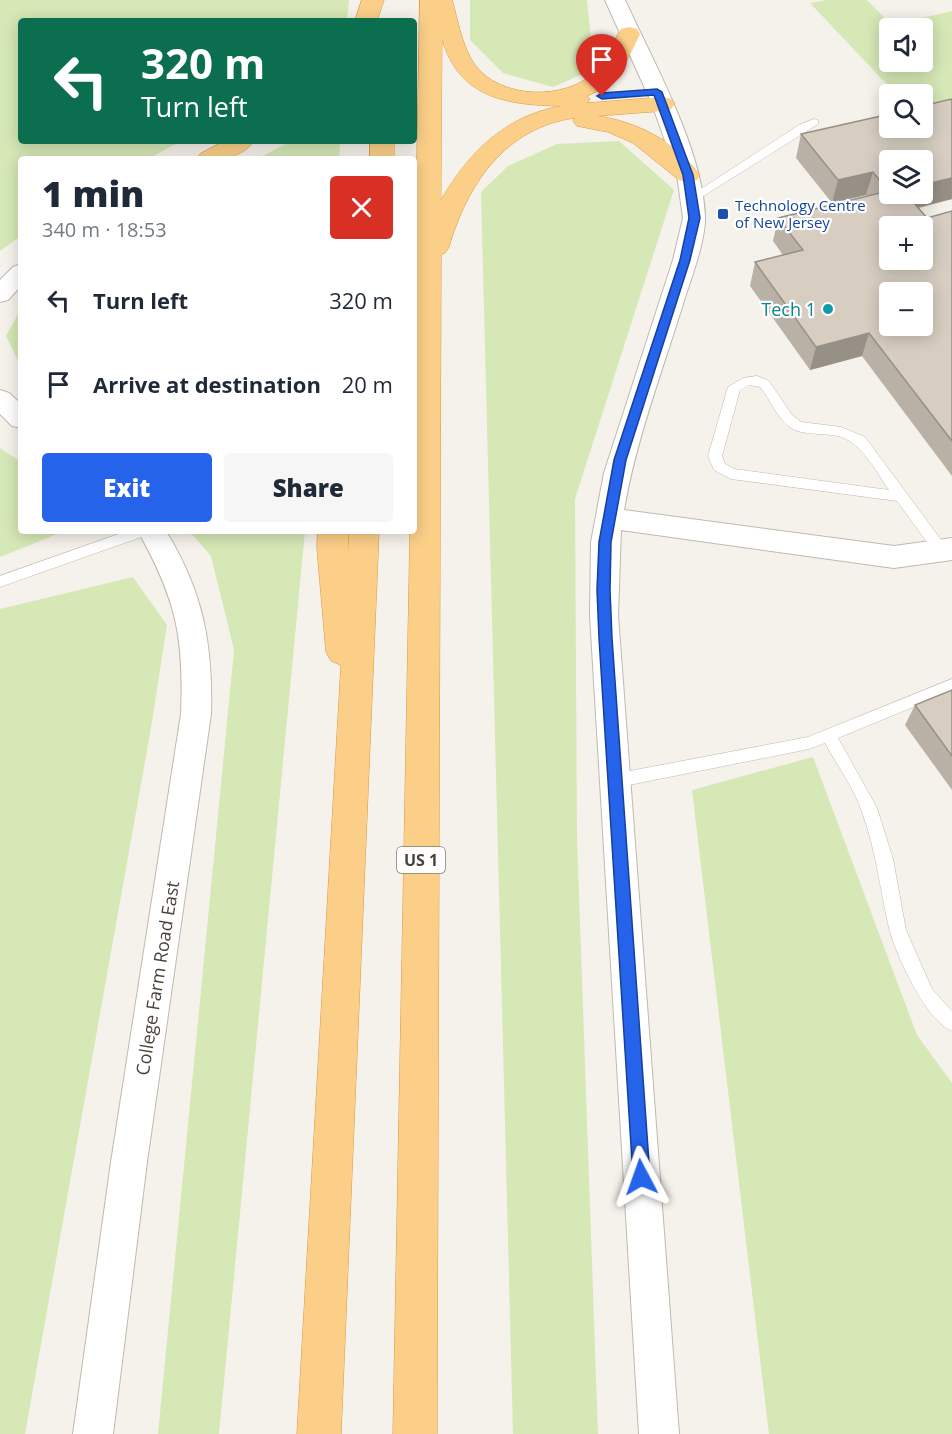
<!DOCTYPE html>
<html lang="en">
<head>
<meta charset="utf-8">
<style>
  :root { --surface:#fff; --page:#f6f6f7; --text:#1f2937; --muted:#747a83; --accent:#2563eb }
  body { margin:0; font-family:"Open Sans",sans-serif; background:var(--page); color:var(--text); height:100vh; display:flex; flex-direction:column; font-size:22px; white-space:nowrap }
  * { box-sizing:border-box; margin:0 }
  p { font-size:20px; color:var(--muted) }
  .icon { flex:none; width:33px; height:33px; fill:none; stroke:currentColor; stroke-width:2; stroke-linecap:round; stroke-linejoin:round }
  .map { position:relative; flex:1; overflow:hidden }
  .details { position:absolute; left:18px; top:156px; width:399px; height:378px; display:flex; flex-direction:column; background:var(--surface); border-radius:6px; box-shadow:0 3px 15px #0003 }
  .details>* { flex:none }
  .banner { position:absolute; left:18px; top:18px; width:399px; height:126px; border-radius:6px; box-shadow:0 3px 15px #0003; background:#0b6e4f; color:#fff; overflow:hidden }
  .fabs { position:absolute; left:879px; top:18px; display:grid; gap:12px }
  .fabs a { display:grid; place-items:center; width:54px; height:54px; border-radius:6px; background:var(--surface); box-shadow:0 3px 15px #0003; font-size:30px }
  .pin { position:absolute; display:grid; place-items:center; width:51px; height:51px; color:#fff; margin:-62px -26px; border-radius:50% 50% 50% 0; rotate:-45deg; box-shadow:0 0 6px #0007 }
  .pin .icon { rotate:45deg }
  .me { position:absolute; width:66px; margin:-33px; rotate:356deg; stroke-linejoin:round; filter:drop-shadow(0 0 4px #0008) }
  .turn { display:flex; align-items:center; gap:21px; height:126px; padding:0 24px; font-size:27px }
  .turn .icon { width:78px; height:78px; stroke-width:2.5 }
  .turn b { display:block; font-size:42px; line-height:51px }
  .round { display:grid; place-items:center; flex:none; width:63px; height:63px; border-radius:6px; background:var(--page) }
  .head { display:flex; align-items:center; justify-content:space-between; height:102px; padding:0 24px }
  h1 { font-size:36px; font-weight:800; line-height:45px }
  .action { display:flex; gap:12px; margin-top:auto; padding:12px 24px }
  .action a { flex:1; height:69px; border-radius:6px; background:var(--accent); color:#fff; font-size:24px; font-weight:800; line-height:69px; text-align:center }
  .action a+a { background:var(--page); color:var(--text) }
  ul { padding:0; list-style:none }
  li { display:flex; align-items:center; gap:18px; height:84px; padding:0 24px }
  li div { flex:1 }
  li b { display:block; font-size:22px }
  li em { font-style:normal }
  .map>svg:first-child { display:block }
</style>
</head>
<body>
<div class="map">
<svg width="952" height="1434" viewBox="0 0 952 1434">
  <rect width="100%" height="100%" fill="#f5f2eb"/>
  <g fill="#d5e8b6" fill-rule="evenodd">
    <path d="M 0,0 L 349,0 L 347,21 L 21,21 L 21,141 L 181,141 L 148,159 L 21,159 L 21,236 L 0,251 Z"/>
    <path d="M 470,0 L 587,0 L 594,69 L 553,87 L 503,73 L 470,40 Z"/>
    <path d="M 827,0 L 867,0 L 892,25 L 952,11 L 952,133 L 923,123 L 922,94 L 896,94 L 810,3 ZM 890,28 L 922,28 L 922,62 L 890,62 Z"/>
    <path d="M 291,141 L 340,141 L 339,159 L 257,159 Z"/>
    <path d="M 619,141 L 674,190 L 575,499 L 577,838 L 598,1434 L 513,1434 L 481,192 L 508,166 L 557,144 Z"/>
    <path d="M 21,309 L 21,367 L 6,336 Z"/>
    <path d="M 0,448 L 21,462 L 21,531 L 65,531 L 0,557 Z"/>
    <path d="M 189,531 L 305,531 L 219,1434 L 158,1434 L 234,650 L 211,556 Z"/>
    <path d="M 133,577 L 167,625 L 151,728 L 25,1434 L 0,1434 L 0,609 Z"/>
    <path d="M 813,757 L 917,1035 L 952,1083 L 952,1434 L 769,1434 L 692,790 Z"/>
  </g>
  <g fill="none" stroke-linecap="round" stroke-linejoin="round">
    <g stroke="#c1b9ae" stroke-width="1">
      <g id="service">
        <path d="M 814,119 L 818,120 L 818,124 L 697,200 L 693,202 L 687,198 L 799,125 Z"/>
        <path d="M 757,376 L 769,381 L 792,415 L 801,422 L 841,427 L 865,437 L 947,548 L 949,552 L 947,556 L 937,556 L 897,501 L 731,479 L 714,470 L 708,456 L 728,387 L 743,378 ZM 749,385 L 760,387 C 771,400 776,418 791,428 C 803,435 818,433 831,435 C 860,437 874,469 889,490 L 734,469 L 725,464 L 722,456 L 740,390 Z"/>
        <path d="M 127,531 L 149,531 L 147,535 L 0,587 L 0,576 Z"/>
        <path d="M 952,679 L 952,691 L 838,738 L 877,808 L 893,859 L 906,930 L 932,989 L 952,1011 L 952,1031 C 926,1021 896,955 889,928 C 880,889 876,850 862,812 C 854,788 837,765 825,743 L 809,749 L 614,788 L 609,786 L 606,781 L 609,776 L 614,774 L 808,737 Z"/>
      </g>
    </g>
    <g stroke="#c1b9ae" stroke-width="2">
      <g id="minor">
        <path d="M 605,0 L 625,0 C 653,61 703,150 705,216 C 706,241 690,281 683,304 C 662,372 636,440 624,510 L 894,546 L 952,538 L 952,560 L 894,568 L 621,530 L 618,615 L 679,1434 L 639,1434 L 590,615 L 591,542 L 604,473 L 673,260 L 683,218 L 677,175 L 652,104 Z"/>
        <path d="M 21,264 L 21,286 L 8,300 L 0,302 L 0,280 L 13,267 Z"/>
        <path d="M 0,390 L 9,393 L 21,404 L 21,428 L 12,426 L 0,414 Z"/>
        <path d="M 138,531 L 166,531 C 203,592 213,643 211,714 L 147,1162 L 113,1434 L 73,1434 L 111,1162 L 181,714 C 184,635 176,600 138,531 Z"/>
      </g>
    </g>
    <g stroke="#da9740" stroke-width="1">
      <g id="trunk">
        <path d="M 362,0 L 384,0 L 377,21 L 355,21 Z"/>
        <path d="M 420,0 L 452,0 C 458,20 462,47 475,65 C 500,99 565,101 595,72 C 607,60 612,43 621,29 L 629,27 L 637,29 L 640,34 C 628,60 615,85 587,96 L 590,99 L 587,103 L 663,97 L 671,99 L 675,104 L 671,109 L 663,111 L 597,116 C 635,121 678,142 700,175 L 697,180 L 688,183 L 679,180 L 633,143 L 608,132 L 577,126 L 573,121 L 575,118 C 506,127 467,184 449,247 L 445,253 L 441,254 L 437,1434 L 393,1434 L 410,531 L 414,531 L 414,326 ZM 442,39 C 459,98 506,105 561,106 C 505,116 469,152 441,200 Z"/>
        <path d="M 224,141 L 254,141 C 241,160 217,159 197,159 L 200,154 Z"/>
        <rect x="370" y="141" width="24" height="18"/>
        <path d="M 318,531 L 348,531 L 348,553 L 349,531 L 379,531 L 341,1434 L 297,1434 L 341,665 L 331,661 L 326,652 L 317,548 Z"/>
      </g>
    </g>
    <use href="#service" fill="#fff" fill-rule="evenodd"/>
    <use href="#minor" fill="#fff" fill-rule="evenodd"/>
    <use href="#trunk" fill="#fbcf88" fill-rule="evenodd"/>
  </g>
  <g fill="#b9b0a6">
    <path d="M 952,101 L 952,199 L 919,208 L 927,218 L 952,211 L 952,476 L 862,356 L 810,370 L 750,286 L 755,262 L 783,255 L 773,241 L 778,218 L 867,196 L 866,195 L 832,203 L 796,158 L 801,134 Z"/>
    <path d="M 952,690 L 952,790 L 905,725 L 915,705 Z"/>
  </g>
  <g fill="#969087">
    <path d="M 873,172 L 866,195 L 832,203 L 838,180 Z"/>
    <path d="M 952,178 L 952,199 L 896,213 L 902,194 L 922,194 L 922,185 Z"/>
    <path d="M 869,333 L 862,356 L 810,370 L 816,347 Z"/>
  </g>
  <g fill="#d7cdc1" stroke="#969087" stroke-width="1.5" fill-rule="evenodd">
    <path d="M 951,99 L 952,101 L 952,178 L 922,185 L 922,160 L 890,160 L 890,194 L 906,194 L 927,218 L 952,211 L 952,441 L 869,333 L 816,347 L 755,262 L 803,250 L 778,218 L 888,191 L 873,172 L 838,180 L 801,134 L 890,114 L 890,128 L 922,128 L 922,106 ZM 890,226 L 922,226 L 922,260 L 890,260 ZM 890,292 L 922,292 L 922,326 L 890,326 Z"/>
    <path d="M 952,690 L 952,756 L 915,705 Z"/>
  </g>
  <path fill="#2563eb" stroke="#184099" stroke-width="1.5" d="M 657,89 L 662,92 L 693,175 L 700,218 L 690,260 L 626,460 L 611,542 L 610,590 L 612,638 L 650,1177 L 647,1183 L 641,1186 L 635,1183 L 633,1177 L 599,638 L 597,590 L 599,542 L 614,460 L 680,260 L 689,218 L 683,175 L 654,95 L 602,99 L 597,96 L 602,93 Z"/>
  <rect fill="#1a4fb4" stroke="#fff" stroke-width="2" x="717" y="208" width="12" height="12" rx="3"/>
  <circle fill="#0f9aa8" stroke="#fff" stroke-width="2" cx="828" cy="309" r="6"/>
  <g text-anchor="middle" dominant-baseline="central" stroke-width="4.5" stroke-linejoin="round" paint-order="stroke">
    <g font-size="15" fill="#164399" stroke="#fff" text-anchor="start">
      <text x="735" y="205">Technology Centre<tspan x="735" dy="17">of New Jersey</tspan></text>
    </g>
    <rect fill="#fff" stroke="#807b74" stroke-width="1.5" x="397" y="847" width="48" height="26" rx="4.5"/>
    <g font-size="16" font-weight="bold" fill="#4a4239">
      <text x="421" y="860">US 1</text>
    </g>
    <g font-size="18" fill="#0d838f" stroke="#fff" text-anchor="end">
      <text x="816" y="309">Tech 1</text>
    </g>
    <g font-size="18" fill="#4a4239" stroke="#fff">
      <text transform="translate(157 978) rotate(-81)">College Farm Road East</text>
    </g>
  </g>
</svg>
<div class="fabs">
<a><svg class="icon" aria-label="sound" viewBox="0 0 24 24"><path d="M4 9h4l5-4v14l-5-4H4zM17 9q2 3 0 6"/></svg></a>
<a><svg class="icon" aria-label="search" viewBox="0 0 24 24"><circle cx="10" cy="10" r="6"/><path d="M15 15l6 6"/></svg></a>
<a><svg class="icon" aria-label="layers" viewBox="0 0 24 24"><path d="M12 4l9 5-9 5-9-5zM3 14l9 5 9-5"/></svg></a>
<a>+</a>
<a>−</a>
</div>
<div class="pin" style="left:602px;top:96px;background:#d93025"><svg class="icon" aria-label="arrive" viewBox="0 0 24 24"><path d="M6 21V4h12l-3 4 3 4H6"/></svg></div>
<svg class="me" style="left:641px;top:1177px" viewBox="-20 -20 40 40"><path d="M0-17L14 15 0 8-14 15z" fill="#2563eb" stroke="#fff" stroke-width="4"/></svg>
<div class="banner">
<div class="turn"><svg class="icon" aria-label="left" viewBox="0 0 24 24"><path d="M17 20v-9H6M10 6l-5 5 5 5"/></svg><div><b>320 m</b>Turn left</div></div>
</div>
<section class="details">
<div class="head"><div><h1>1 min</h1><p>340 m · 18:53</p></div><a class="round" style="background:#d93025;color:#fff"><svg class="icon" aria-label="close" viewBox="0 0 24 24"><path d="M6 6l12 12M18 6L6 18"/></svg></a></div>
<ul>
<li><svg class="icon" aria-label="left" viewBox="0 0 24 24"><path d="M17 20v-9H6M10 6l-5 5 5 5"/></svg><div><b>Turn left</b></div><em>320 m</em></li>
<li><svg class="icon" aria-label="arrive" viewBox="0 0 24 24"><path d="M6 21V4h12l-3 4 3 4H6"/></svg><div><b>Arrive at destination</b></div><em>20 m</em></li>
</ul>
<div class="action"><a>Exit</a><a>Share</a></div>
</section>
</div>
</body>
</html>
